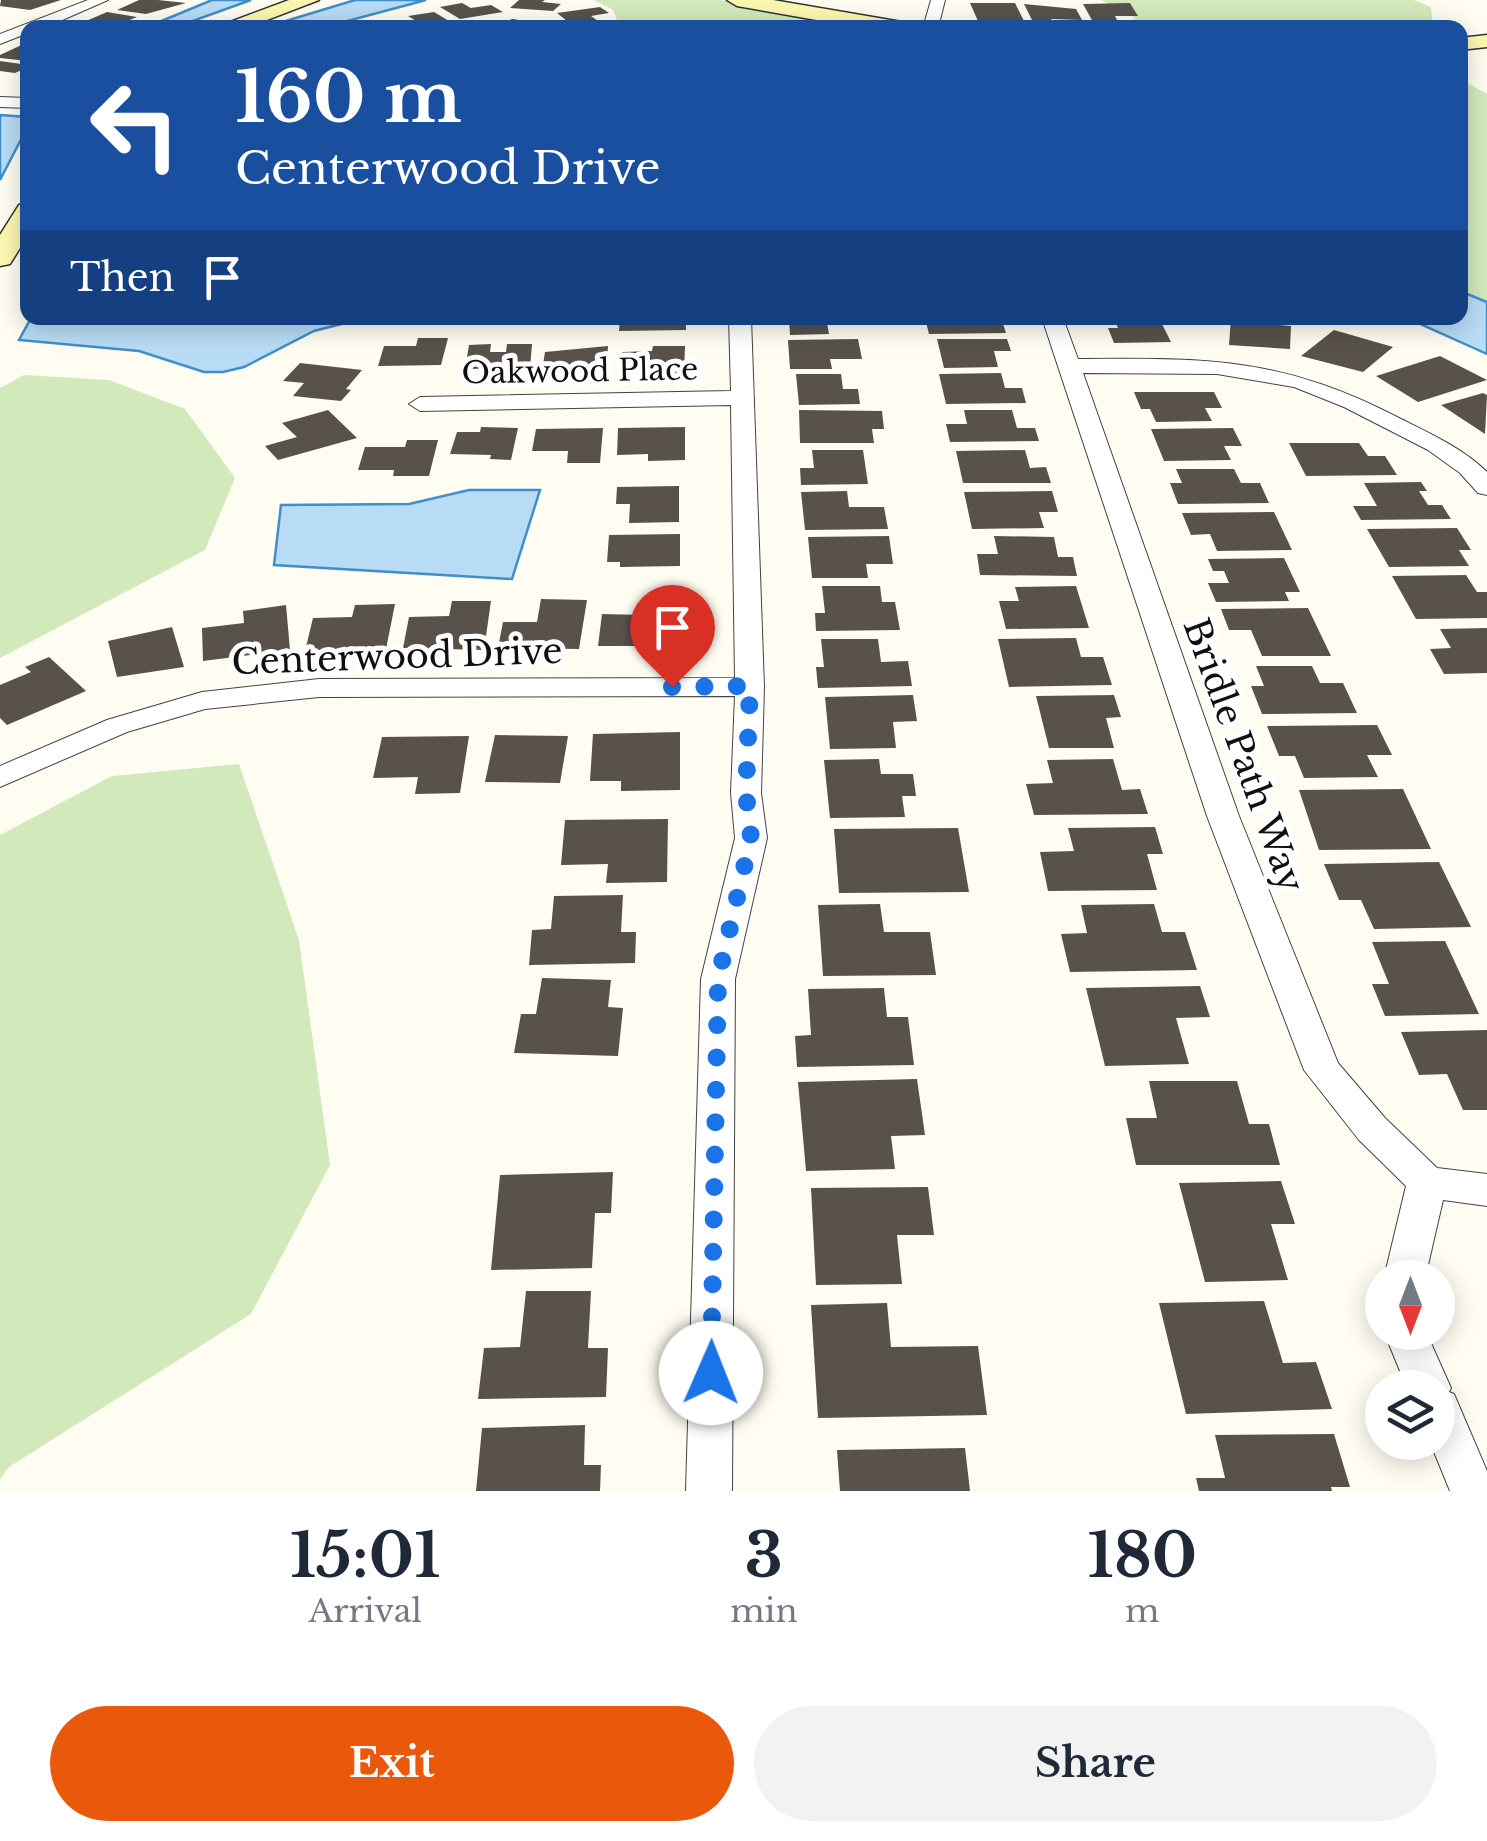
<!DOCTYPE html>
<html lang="en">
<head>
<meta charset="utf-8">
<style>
  :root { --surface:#fff; --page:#f2f2f3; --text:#1f2937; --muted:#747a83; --accent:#ea580c }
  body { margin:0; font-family:"Libre Baskerville",serif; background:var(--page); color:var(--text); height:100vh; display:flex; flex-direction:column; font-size:38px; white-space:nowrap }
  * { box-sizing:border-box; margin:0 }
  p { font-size:32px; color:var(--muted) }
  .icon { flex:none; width:55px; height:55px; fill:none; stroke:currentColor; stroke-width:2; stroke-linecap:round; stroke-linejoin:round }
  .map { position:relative; height:1491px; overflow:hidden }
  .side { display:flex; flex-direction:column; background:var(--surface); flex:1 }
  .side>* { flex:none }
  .top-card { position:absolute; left:20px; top:20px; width:1448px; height:305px; border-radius:20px; box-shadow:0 5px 25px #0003; background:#1a4fa0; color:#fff; overflow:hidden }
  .needle { width:65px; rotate:180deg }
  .fabs { position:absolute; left:1365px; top:1260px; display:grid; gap:20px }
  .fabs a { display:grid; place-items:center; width:90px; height:90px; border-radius:50%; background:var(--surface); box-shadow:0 5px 25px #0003; font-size:50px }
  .pin { position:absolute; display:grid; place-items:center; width:85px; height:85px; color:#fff; margin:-102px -42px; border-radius:50% 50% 50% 0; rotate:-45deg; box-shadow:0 0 10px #0007 }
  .pin .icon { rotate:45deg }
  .me { position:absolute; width:110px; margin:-55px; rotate:1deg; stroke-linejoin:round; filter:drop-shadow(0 0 8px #0008) }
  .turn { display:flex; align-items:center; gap:35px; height:210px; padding:0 50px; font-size:45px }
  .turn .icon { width:130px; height:130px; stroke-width:2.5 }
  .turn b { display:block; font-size:70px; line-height:85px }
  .then { display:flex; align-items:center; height:95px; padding:0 50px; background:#0003; gap:20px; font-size:38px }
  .eta { display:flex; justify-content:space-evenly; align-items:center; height:170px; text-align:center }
  .eta b { font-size:60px; font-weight:700; line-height:70px }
  .action { display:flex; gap:20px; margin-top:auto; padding:20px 50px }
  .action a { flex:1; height:115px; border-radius:60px; background:var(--accent); color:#fff; font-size:40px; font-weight:700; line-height:115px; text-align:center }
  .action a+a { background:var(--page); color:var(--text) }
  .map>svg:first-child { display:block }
</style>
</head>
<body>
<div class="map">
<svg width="1487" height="1491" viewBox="0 0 1487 1491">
  <rect width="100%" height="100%" fill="#fffdf2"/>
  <g fill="#d2e9bc">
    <path d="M 594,0 L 720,0 L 881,27 L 620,27 L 613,10 Z"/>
    <path d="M 1101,0 L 1414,0 L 1431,7 L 1433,27 L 1131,27 L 1135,18 Z"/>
    <path d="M 1460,79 L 1487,94 L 1487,302 L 1460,291 Z"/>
    <path d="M 24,375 L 109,380 L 185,409 L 235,478 L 205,550 L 0,658 L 0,388 Z"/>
    <path d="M 239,764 L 299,940 L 330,1165 L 251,1314 L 9,1467 L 0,1479 L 0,835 L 112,776 Z"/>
  </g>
  <g fill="#b8dcf5" stroke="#418eca" stroke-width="2.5">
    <path d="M 212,0 L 251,0 L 176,27 L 147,27 Z"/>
    <path d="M 355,0 L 426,0 L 325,27 L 266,27 Z"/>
    <path d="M 0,115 L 27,117 L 28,126 L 0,180 Z"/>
    <path d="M 1460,291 L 1487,302 L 1487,354 L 1407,318 L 1460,318 Z"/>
    <path d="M 31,318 L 365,318 L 314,331 L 244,367 L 223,372 L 204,372 L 139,351 L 19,340 Z"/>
    <path d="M 469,490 L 540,490 L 512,579 L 274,565 L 281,505 L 409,504 Z"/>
  </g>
  <g fill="#58514c">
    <path d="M 1,0 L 61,0 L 30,10 L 0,6 Z"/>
    <path d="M 139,0 L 158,0 L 186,3 L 146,14 L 117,10 Z"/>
    <path d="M 519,0 L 545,0 L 542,2 L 561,4 L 553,11 L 510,8 Z"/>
    <path d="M 462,3 L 471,8 L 491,5 L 503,12 L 460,19 L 440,7 Z"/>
    <path d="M 970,3 L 1015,3 L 1024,21 L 978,21 Z"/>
    <path d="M 1130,3 L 1138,16 L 1115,16 L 1118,22 L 1093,22 L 1083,4 Z"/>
    <path d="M 1024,4 L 1076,9 L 1082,20 L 1051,19 L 1054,24 L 1034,24 Z"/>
    <path d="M 600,7 L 609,13 L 591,16 L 598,21 L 572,25 L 557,13 Z"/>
    <path d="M 107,12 L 137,17 L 120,24 L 129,28 L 77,25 Z"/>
    <path d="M 434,12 L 454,24 L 404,25 L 418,22 L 408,16 Z"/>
    <path d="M 28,42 L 28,61 L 0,58 L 0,55 Z"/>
    <path d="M 0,61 L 28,65 L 28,67 L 15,73 L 0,71 Z"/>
    <path d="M 620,318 L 686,318 L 686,330 L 619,331 Z"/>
    <path d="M 789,318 L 855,318 L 856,323 L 827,323 L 829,334 L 790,335 Z"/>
    <path d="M 925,318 L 1001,318 L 1006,333 L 929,334 Z"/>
    <path d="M 1231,318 L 1267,318 L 1267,324 L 1291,326 L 1290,349 L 1229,345 Z"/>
    <path d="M 1160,320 L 1171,342 L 1114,343 L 1108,328 L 1118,328 L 1115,321 Z"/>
    <path d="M 1334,330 L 1393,347 L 1363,372 L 1301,356 Z"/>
    <path d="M 418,338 L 448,338 L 441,365 L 378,366 L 384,346 L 416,346 Z"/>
    <path d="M 858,339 L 862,359 L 830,359 L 832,369 L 790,369 L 788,340 Z"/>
    <path d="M 937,339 L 1007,339 L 1011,351 L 994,351 L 998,367 L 944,368 Z"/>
    <path d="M 491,344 L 490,352 L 506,352 L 507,344 L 532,344 L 530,368 L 465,369 L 469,345 Z"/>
    <path d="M 608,346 L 606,375 L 542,371 L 545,352 Z"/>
    <path d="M 653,346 L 685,346 L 684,375 L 655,375 L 655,370 L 620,370 L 622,352 L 652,351 Z"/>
    <path d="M 1440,356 L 1487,380 L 1418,402 L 1376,376 Z"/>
    <path d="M 300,363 L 362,370 L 346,389 L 351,390 L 341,401 L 293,396 L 304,383 L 283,381 Z"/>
    <path d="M 1001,373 L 1005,388 L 1022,388 L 1026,403 L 946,404 L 939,374 Z"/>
    <path d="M 796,374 L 841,374 L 843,389 L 858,389 L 860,404 L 799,405 Z"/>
    <path d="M 1134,392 L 1214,392 L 1222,408 L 1205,408 L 1212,421 L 1156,422 L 1150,409 L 1141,409 Z"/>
    <path d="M 1483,393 L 1487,395 L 1485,434 L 1441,405 Z"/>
    <path d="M 328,410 L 357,438 L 278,460 L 265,446 L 297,437 L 282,423 Z"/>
    <path d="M 799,410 L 882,411 L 884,429 L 872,429 L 874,443 L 800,443 Z"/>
    <path d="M 964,410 L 1012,410 L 1017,428 L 1035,428 L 1039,441 L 950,442 L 946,424 L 967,424 Z"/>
    <path d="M 481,427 L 518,428 L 511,460 L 490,459 L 491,455 L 450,454 L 457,432 L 480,432 Z"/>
    <path d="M 685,427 L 685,460 L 648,461 L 648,454 L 617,455 L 618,428 Z"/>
    <path d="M 603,428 L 600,463 L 567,463 L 568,451 L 532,451 L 536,429 Z"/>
    <path d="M 1233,428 L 1242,446 L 1224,446 L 1231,460 L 1164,461 L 1151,429 Z"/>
    <path d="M 407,440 L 438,440 L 429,476 L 393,476 L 394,470 L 358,470 L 365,447 L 405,447 Z"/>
    <path d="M 1289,443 L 1359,443 L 1368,456 L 1385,456 L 1397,475 L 1306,476 Z"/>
    <path d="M 812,450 L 863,450 L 868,484 L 801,485 L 800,468 L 814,468 Z"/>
    <path d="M 1025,450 L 1030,468 L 1046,467 L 1051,483 L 963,483 L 956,451 Z"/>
    <path d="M 1176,469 L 1234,469 L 1241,483 L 1260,483 L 1269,503 L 1178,504 L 1170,483 L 1182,483 Z"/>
    <path d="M 1421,482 L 1427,491 L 1419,491 L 1428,505 L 1442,505 L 1451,519 L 1361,520 L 1353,506 L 1377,506 L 1364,483 Z"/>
    <path d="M 679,486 L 679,522 L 629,523 L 630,504 L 616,504 L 617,487 Z"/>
    <path d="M 847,491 L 849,507 L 884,507 L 888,529 L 805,530 L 801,492 Z"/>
    <path d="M 1052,491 L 1058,512 L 1039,512 L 1044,528 L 972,529 L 964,492 Z"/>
    <path d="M 1274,512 L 1292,550 L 1217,551 L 1210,534 L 1191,535 L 1182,513 Z"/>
    <path d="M 1457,528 L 1471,550 L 1459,550 L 1469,566 L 1389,567 L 1367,529 Z"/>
    <path d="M 680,534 L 680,566 L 620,567 L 620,562 L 607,562 L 609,535 Z"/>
    <path d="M 889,536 L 893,564 L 866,564 L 868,578 L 812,578 L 808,537 Z"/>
    <path d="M 994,536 L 1054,537 L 1058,557 L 1073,557 L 1077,576 L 980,575 L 977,554 L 998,554 Z"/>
    <path d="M 1284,558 L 1300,592 L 1285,592 L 1289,601 L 1216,602 L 1208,583 L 1229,583 L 1224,571 L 1213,571 L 1208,559 Z"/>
    <path d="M 1466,575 L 1477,592 L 1487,592 L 1487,618 L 1416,619 L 1392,576 Z"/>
    <path d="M 822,586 L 880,586 L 882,602 L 895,602 L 900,630 L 816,631 L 815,613 L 825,613 Z"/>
    <path d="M 1076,586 L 1089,628 L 1006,629 L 999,601 L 1019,601 L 1015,587 Z"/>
    <path d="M 541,599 L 587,600 L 579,649 L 498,648 L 503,622 L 537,622 Z"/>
    <path d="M 643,599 L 683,599 L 679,646 L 598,646 L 602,614 L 642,615 Z"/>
    <path d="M 452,601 L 491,601 L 484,650 L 403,648 L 409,617 L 449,616 Z"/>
    <path d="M 395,604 L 386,649 L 305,651 L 313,618 L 352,617 L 355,605 Z"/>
    <path d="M 286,605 L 290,650 L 203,661 L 202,628 L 244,623 L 243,611 Z"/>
    <path d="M 1308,608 L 1331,656 L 1262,656 L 1251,630 L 1229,630 L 1221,609 Z"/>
    <path d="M 172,627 L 184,667 L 117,677 L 108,641 Z"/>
    <path d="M 1487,628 L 1487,673 L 1444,674 L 1430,649 L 1451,648 L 1440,629 Z"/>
    <path d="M 1076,638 L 1081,657 L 1103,657 L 1112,685 L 1009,687 L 998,639 Z"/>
    <path d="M 821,639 L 878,639 L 881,662 L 908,661 L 912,686 L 818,688 L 816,667 L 824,667 Z"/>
    <path d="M 49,657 L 86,691 L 7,725 L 0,718 L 0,685 L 31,672 L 25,667 Z"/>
    <path d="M 1256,666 L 1312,666 L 1320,683 L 1343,683 L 1357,713 L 1262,714 L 1251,686 L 1264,686 Z"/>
    <path d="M 913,695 L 917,721 L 893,722 L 896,748 L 830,749 L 825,697 Z"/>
    <path d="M 1114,695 L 1121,717 L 1106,718 L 1114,748 L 1049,748 L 1036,696 Z"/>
    <path d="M 1377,725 L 1392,755 L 1367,755 L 1378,777 L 1304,778 L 1295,756 L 1279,756 L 1267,726 Z"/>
    <path d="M 680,732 L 680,790 L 621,791 L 621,781 L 590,781 L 593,734 Z"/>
    <path d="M 495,735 L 568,736 L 560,783 L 485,782 Z"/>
    <path d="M 469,736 L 460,793 L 415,794 L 418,777 L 373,778 L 382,737 Z"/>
    <path d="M 879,759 L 881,774 L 913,774 L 916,796 L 902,796 L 905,817 L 830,818 L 824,760 Z"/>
    <path d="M 1113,759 L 1122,790 L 1140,789 L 1148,814 L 1034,815 L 1026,784 L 1053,783 L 1047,760 Z"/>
    <path d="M 1403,789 L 1431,849 L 1319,850 L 1299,790 Z"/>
    <path d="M 668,819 L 667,882 L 606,883 L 608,864 L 561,865 L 565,820 Z"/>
    <path d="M 1155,827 L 1163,854 L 1147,854 L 1157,890 L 1048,891 L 1040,852 L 1074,851 L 1068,828 Z"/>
    <path d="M 958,828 L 969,892 L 839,893 L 834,829 Z"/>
    <path d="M 1439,862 L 1471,927 L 1374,929 L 1361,900 L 1339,900 L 1324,864 Z"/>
    <path d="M 623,895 L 621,932 L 636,932 L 635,963 L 529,965 L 532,930 L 551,929 L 554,896 Z"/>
    <path d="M 880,904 L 884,932 L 930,932 L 936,975 L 823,976 L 818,905 Z"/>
    <path d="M 1154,904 L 1162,932 L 1185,932 L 1197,970 L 1070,972 L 1061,934 L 1087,933 L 1081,905 Z"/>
    <path d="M 1445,941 L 1479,1014 L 1385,1016 L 1372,984 L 1389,984 L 1372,942 Z"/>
    <path d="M 542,978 L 611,980 L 608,1007 L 623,1008 L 618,1056 L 514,1053 L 521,1014 L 536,1014 Z"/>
    <path d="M 1200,986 L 1210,1017 L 1176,1018 L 1189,1064 L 1105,1066 L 1086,988 Z"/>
    <path d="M 884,988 L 887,1017 L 908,1017 L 914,1065 L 797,1067 L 795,1036 L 811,1035 L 808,989 Z"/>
    <path d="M 1487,1030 L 1487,1110 L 1463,1110 L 1447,1074 L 1419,1075 L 1401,1032 Z"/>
    <path d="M 917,1079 L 925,1135 L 891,1136 L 895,1169 L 806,1171 L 798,1082 Z"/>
    <path d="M 1149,1081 L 1237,1081 L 1249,1124 L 1269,1124 L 1280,1165 L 1136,1165 L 1126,1118 L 1157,1118 Z"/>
    <path d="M 613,1172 L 611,1213 L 595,1213 L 592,1268 L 491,1270 L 500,1175 Z"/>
    <path d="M 1281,1181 L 1295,1224 L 1271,1224 L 1288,1280 L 1205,1282 L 1179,1183 Z"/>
    <path d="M 928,1187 L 934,1235 L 897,1235 L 902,1284 L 816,1285 L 811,1188 Z"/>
    <path d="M 526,1291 L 591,1291 L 588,1348 L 608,1348 L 606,1397 L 478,1399 L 484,1348 L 520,1347 Z"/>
    <path d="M 1264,1301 L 1283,1363 L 1316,1362 L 1332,1409 L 1186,1414 L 1159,1303 Z"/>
    <path d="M 887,1303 L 891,1347 L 978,1346 L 987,1415 L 818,1418 L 811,1305 Z"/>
    <path d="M 585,1425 L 584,1465 L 601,1465 L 600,1491 L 476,1491 L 482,1428 Z"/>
    <path d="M 1334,1434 L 1350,1487 L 1331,1487 L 1332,1491 L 1199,1491 L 1196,1478 L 1225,1478 L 1215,1435 Z"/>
    <path d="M 965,1448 L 970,1491 L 840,1491 L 837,1450 Z"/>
  </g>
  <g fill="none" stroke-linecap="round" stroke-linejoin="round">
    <g stroke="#434343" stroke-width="2">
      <g id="street">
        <path d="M 88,0 L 108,0 L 44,28 L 28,28 L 28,33 L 0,44 L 0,34 Z"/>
        <path d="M 931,0 L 945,0 L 938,28 L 923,28 Z"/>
        <path d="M 513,20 L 518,21 L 518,27 L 489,28 Z"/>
        <path d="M 0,97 L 28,98 L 28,108 L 0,107 Z"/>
        <path d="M 729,318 L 751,318 L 764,687 L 761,793 L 767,838 L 735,979 L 732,1491 L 686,1491 L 701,979 L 735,838 L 731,793 L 735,696 L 319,697 L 205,709 L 127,732 L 0,787 L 0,766 L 107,720 L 202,692 L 319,679 L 735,678 L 731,405 L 420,411 L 409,404 L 420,397 L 731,391 Z"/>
        <path d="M 1042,318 L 1063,318 L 1078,359 C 1210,358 1283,357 1403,420 C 1433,435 1462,448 1487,472 L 1487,495 L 1478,493 L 1460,473 L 1428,450 L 1344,407 L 1294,387 L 1217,374 L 1083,373 L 1239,816 L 1338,1063 L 1385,1118 L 1437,1168 L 1487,1174 L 1487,1206 L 1443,1200 L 1425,1278 L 1384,1278 L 1406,1186 L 1359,1140 L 1304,1070 L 1207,816 Z"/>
        <path d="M 1384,1332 L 1426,1332 L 1451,1388 L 1449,1392 L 1454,1394 L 1487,1471 L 1487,1491 L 1450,1491 L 1430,1442 L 1438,1442 L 1438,1388 L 1407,1388 Z"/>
      </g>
    </g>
    <g stroke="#323232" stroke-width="3">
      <g id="secondary">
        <path d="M 289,0 L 319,0 L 246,28 L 214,28 Z"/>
        <path d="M 727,0 L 773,0 L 902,22 L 912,28 L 862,28 L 737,6 Z"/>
        <path d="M 1487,35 L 1487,47 L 1460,50 L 1460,38 Z"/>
        <path d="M 28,203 L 28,235 L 10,264 L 0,266 L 0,235 L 19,205 Z"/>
      </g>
    </g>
    <use href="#street" fill="#fff" fill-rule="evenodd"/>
    <use href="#secondary" fill="#fcf7b0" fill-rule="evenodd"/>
  </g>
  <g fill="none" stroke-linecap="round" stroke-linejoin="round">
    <path stroke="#1a73e8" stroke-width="18" stroke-dasharray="0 32.4" d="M 672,687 L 750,686 L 746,793 L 751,838 L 718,979 L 711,1373"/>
  </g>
  <g text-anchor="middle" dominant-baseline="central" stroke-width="10" stroke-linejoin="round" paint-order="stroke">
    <g font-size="30" fill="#101010" stroke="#fff">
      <text transform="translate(580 371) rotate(-1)">Oakwood Place</text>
    </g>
    <g font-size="35" fill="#101010" stroke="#fff">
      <text transform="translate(397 656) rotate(-2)">Centerwood Drive</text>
      <text transform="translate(1244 755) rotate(70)">Bridle Path Way</text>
    </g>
  </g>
</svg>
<div class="fabs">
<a><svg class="needle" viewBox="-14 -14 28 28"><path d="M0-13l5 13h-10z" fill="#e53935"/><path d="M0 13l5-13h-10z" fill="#747a83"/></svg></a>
<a><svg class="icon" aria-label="layers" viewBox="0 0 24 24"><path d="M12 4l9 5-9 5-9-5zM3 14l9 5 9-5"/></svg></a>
</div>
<div class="pin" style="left:672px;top:687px;background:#d93025"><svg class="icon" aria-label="arrive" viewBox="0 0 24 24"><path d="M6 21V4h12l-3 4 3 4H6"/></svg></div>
<svg class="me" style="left:711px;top:1373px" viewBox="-20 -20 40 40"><circle r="19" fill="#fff"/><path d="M0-13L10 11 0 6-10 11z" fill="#1a73e8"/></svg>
<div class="top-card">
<div class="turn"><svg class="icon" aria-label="left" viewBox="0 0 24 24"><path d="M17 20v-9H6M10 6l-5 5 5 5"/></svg><div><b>160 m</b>Centerwood Drive</div></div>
<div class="then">Then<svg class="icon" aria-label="arrive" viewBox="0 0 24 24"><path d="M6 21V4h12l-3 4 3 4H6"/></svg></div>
</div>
</div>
<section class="side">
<div class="eta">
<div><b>15:01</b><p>Arrival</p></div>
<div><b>3</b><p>min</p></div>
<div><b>180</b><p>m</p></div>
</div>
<div class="action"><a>Exit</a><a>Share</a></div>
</section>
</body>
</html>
